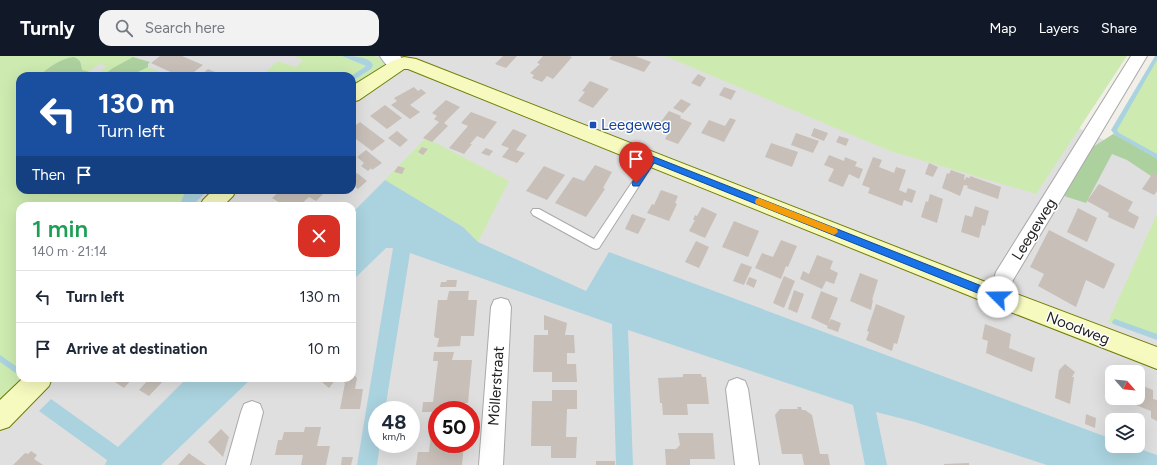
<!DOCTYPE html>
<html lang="en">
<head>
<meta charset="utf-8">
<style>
  :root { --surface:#fff; --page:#f2f2f3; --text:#1f2937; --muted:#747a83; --line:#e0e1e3; --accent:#111827 }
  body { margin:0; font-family:Figtree,sans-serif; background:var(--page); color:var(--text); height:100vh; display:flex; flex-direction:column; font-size:15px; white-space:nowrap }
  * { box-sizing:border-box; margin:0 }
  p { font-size:13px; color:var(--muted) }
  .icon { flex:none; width:22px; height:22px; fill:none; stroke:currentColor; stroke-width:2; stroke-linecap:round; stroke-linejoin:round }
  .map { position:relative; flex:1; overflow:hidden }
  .panel { position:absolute; left:16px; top:146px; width:340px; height:180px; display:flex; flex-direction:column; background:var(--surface); border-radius:12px; box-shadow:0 4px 16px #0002 }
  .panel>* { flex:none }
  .top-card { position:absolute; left:16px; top:16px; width:340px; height:122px; border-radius:12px; box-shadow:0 4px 16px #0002; background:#1a4fa0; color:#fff; overflow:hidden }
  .needle { width:26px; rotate:117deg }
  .controls { position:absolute; left:1105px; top:309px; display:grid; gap:8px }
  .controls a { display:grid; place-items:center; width:40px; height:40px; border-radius:8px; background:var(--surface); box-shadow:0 4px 16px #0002; font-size:20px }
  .speed { position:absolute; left:368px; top:345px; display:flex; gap:8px; font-size:20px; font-weight:700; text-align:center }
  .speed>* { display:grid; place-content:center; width:52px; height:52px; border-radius:50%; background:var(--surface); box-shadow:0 4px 16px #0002; line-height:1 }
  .speed small { font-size:10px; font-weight:400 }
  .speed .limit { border:6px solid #d22; background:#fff; color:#111 }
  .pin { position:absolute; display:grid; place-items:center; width:34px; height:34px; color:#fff; margin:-41px -17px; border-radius:50% 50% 50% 0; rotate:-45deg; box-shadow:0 0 4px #0007 }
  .pin .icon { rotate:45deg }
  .me { position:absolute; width:44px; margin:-22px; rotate:292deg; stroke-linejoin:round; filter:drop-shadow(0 0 3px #0008) }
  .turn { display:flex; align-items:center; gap:14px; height:84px; padding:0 16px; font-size:18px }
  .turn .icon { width:52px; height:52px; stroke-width:2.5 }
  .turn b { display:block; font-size:28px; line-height:34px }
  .then { display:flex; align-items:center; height:38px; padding:0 16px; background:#0003; gap:8px; font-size:15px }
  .round { display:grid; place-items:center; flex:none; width:42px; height:42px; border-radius:12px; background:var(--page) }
  .headline { display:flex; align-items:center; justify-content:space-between; height:68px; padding:0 16px }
  h1 { font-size:24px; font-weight:600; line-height:30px; color:#1e9e55 }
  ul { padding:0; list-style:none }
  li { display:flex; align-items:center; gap:12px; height:52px; padding:0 16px; border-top:1px solid var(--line) }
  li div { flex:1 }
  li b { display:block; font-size:15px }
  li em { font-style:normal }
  header { display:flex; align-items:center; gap:24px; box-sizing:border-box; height:56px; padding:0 20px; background:var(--accent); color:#fff }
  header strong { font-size:19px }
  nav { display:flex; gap:22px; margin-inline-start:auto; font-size:14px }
  .search { width:280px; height:36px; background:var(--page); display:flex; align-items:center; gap:10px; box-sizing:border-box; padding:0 14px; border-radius:12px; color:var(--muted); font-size:15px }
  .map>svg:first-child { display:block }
</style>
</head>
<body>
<header>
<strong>Turnly</strong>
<div class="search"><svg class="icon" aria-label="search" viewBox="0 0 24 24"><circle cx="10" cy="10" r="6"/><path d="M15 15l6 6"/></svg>Search here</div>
<nav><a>Map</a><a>Layers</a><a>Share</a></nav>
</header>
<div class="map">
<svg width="1157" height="409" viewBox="0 0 1157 409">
  <rect width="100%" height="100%" fill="#f2efe9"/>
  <path fill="#e0dfdf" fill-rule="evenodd" d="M 32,0 L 701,0 L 1070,68 L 1157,109 L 1157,409 L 0,409 L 0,331 L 20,322 L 352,322 L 352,150 L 193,150 L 164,134 L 352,134 L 352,20 L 20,20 L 0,24 ZM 1112,316 L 1138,316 L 1138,342 L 1112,342 ZM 377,354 L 411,354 L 411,388 L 377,388 ZM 437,354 L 471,354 L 471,388 L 437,388 ZM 1112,364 L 1138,364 L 1138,390 L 1112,390 Z"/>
  <g fill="#cdebb0">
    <path d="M 0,0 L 134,0 L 102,20 L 94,20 L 107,10 L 100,8 C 93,12 90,18 82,14 L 82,7 L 73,1 L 68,2 L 51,10 L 39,20 L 20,20 L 20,134 L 186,134 L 179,150 L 20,150 L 20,322 L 29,322 L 0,351 Z"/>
    <path d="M 294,0 L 342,0 L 366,10 L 351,20 L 282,20 L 265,17 L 277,5 L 296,11 L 303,4 Z"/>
    <path d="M 357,0 L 375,0 L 381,2 L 384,8 L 381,13 L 352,33 L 352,25 L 371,13 L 370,5 Z"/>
    <path d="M 665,0 L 1127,0 L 1036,138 L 890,95 Z"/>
    <path d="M 1157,3 L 1157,102 L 1140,91 L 1113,78 Z"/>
    <path d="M 148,11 L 170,20 L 130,20 Z"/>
    <path d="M 426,82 L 509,125 L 478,186 L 463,171 L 385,124 Z"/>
    <path d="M 1157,158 L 1157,283 L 1108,266 Z"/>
  </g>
  <g fill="#add19e">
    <path d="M 73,1 C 81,3 81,7 82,14 L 90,16 L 85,20 L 39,20 C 49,11 60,3 73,1 Z"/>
    <path d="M 133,1 L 150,6 L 148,8 L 148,11 L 130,20 L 102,20 L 113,12 Z"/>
    <path d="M 1113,78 L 1140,91 L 1157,102 L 1157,124 L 1127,104 L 1112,98 L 1086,147 L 1064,140 L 1093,91 Z"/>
  </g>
  <g fill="#aad3df">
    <path d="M 342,0 C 351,0 369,0 373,9 L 371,13 L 352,25 L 351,20 L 366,10 Z"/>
    <path d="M 385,124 L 463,171 L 478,186 L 586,235 L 609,196 L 1112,383 L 1112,390 L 1132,390 L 1157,399 L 1157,409 L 1047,409 L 915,366 L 876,356 L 887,409 L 865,409 L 853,349 L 628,274 L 633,409 L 616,409 L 612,268 L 410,197 L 385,354 L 377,354 L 377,388 L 380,388 L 377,409 L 357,409 L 393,192 L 386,192 L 352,225 L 352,157 Z"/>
    <path d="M 186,134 L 208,134 L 192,150 L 179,150 Z"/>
    <path d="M 187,322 L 252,322 L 161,409 L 105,409 L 107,404 L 39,355 L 51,343 L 118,391 Z"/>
  </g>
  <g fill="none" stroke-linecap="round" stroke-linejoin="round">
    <g fill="#aad3df" fill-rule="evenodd">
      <path d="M 1155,0 L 1157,0 L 1157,4 L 1117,74 L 1119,77 L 1157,98 L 1157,103 L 1115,79 L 1111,74 Z"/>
      <path d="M 1115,263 L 1157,278 L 1157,284 L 1113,268 L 1112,266 L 1113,264 Z"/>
      <path d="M 0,299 L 20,313 L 20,319 L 17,318 L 0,306 Z"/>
    </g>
  </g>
  <g fill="#c7bfb8">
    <path d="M 160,0 L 182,0 L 203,9 L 189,20 L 179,20 L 151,7 Z"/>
    <path d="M 503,0 L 517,0 L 506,12 L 495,8 Z"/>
    <path d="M 543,0 L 569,0 L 572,1 L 553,23 L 547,20 L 542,26 L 532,22 L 534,19 L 530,17 L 540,8 L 537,7 Z"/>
    <path d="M 612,0 L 635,0 L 651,6 L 644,16 L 609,3 Z"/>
    <path d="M 208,13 L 210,14 L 225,20 L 200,20 Z"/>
    <path d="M 698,18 L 706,22 L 700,31 L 691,27 Z"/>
    <path d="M 590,25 L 609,33 L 593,52 L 578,45 L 585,36 L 582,35 Z"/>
    <path d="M 414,31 L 418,35 L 421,33 L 426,37 L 410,49 L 420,56 L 410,63 L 391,49 L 397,45 L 394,42 Z"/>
    <path d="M 724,31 L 736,35 L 731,44 L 719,39 Z"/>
    <path d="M 681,43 L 691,48 L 683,57 L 673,52 Z"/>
    <path d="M 446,44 L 460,51 L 444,67 L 448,70 L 432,86 L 423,82 L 439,66 L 434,63 L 437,60 L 432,57 Z"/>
    <path d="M 385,49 L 402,62 L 387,73 L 370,60 Z"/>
    <path d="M 669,55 L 681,60 L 680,62 L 692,67 L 678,88 L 665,83 L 669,76 L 657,71 Z"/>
    <path d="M 471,56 L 497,66 L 484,83 L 477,80 L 470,88 L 472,88 L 464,98 L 449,92 L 468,70 L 461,67 Z"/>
    <path d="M 730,62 L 736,64 L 724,86 L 701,77 L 709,64 L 725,70 Z"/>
    <path d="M 360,66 L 385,85 L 372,95 L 352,80 L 352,72 Z"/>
    <path d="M 814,72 L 828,77 L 824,85 L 811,80 Z"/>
    <path d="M 513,73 L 527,79 L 516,94 L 525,97 L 517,107 L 502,101 L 509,92 L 501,89 Z"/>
    <path d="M 397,75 L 408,84 L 400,91 L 388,82 Z"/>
    <path d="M 796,77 L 819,85 L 813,97 L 791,89 Z"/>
    <path d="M 839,80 L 849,83 L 846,90 L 836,86 Z"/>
    <path d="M 771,87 L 798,96 L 792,111 L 765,101 Z"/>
    <path d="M 422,91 L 428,93 L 423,99 L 418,96 Z"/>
    <path d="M 486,92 L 493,95 L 489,100 L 481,97 Z"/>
    <path d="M 366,94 L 382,107 L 372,114 L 371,112 L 368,115 L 361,110 L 364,107 L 357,101 Z"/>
    <path d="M 829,99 L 844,105 L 845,101 L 857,106 L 855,110 L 863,113 L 859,123 L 849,118 L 843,131 L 828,125 L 834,113 L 824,109 Z"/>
    <path d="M 873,101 L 882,104 L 879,111 L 894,117 L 896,111 L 906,114 L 899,134 L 906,137 L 908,132 L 916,135 L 912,147 L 904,144 L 902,150 L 868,137 L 870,132 L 862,129 Z"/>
    <path d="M 929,107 L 938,111 L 933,121 L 925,118 Z"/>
    <path d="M 595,109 L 612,116 L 603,132 L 605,133 L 586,161 L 555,147 L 573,121 L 584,125 Z"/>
    <path d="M 398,110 L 405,112 L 402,118 L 394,116 Z"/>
    <path d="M 544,110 L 565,119 L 547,144 L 526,135 Z"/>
    <path d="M 951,114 L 965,119 L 964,123 L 965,124 L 966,121 L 970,122 L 970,120 L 1001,131 L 998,143 L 967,132 L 968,130 L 964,129 L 960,140 L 942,132 L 947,117 L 949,118 Z"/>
    <path d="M 357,117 L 367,125 L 358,133 L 352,128 L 352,121 Z"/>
    <path d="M 1153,117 L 1157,119 L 1157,135 L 1154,139 L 1142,133 Z"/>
    <path d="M 1099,128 L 1133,146 L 1128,155 L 1139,161 L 1134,173 L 1108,161 L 1109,157 L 1087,145 Z"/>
    <path d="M 281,134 L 327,134 L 316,145 L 309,141 L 299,150 L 290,150 L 286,148 L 285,150 L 272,142 Z"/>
    <path d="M 661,134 L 678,140 L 675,147 L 677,148 L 669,165 L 647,157 L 652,148 L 654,149 Z"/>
    <path d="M 930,138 L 943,143 L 937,167 L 921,161 L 926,145 L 928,146 Z"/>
    <path d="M 975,150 L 989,155 L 985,170 L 982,169 L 979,182 L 961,176 L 965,159 L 972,161 Z"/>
    <path d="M 702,151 L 717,158 L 705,182 L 689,175 L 695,164 L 693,164 L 695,159 L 697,160 Z"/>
    <path d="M 1078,152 L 1097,162 L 1087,186 L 1067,176 Z"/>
    <path d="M 632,158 L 646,163 L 638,178 L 625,173 Z"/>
    <path d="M 734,165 L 759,175 L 748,201 L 722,191 Z"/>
    <path d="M 1049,174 L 1115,208 L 1104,233 L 1086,224 L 1076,251 L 1038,230 L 1044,218 L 1030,211 Z"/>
    <path d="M 781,184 L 797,190 L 788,211 L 786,210 L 781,223 L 755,212 L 762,197 L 773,201 Z"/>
    <path d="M 696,185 L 709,191 L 699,212 L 685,206 Z"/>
    <path d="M 817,199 L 833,205 L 830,213 L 838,217 L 834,228 L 826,225 L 822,233 L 800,223 L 803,215 L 809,218 Z"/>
    <path d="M 741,207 L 752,211 L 744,229 L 733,225 Z"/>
    <path d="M 860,217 L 878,224 L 872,244 L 873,244 L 871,254 L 850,245 Z"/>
    <path d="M 784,220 L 795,225 L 784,252 L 773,247 Z"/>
    <path d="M 749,221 L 757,224 L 754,232 L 746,228 Z"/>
    <path d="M 447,224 L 457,224 L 456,231 L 440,231 L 441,226 L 446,226 Z"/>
    <path d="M 794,234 L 804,238 L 797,257 L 788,253 Z"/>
    <path d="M 449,235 L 469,235 L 468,244 L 477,244 L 474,280 L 461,280 L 460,290 L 437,291 L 439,282 L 436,282 L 434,280 L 438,244 L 447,244 Z"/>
    <path d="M 821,235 L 838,242 L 828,268 L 831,263 L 841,267 L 838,276 L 827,272 L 828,270 L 811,262 Z"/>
    <path d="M 876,248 L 905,260 L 897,288 L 894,287 L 892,295 L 866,284 L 869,276 L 867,275 Z"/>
    <path d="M 544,259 L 567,267 L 565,279 L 574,279 L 575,297 L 567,297 L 567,308 L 576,308 L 577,326 L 552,326 L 552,316 L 533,316 L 534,279 L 548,279 L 548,274 L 544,274 Z"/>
    <path d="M 985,268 L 1011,278 L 1009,292 L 1035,302 L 1032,316 L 986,297 L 988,285 L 982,283 Z"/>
    <path d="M 434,296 L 454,296 L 452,304 L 472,304 L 468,347 L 448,347 L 447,354 L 437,354 L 437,356 L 422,356 L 423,346 L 433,346 L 438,305 L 433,305 Z"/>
    <path d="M 1065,308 L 1075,316 L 1072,321 L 1074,321 L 1070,348 L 1055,342 L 1059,314 Z"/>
    <path d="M 352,317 L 357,322 L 355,333 L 363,333 L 360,353 L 340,353 L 345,327 L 338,322 L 352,322 Z"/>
    <path d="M 683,318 L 701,318 L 702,321 L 706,321 L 709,348 L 687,348 L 688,359 L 663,359 L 662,347 L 660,347 L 658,322 L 683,321 Z"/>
    <path d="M 109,322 L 133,322 L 124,332 Z"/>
    <path d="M 150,322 L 166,322 L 149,340 L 139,334 Z"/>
    <path d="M 317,322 L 337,322 L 329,332 Z"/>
    <path d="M 1138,328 L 1153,334 L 1153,343 L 1157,344 L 1157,365 L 1151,362 L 1151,355 L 1118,342 L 1138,342 Z"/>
    <path d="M 552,334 L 577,334 L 577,353 L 567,353 L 566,381 L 577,381 L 576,402 L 551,402 L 551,390 L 531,390 L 532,345 L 552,345 Z"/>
    <path d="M 797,351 L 801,351 L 802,354 L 805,354 L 812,359 L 820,398 L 828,398 L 830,409 L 804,409 L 802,398 L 782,398 L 775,359 L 780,353 L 798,353 Z"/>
    <path d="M 1086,358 L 1096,362 L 1095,372 L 1085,368 Z"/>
    <path d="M 433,360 L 437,360 L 437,388 L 464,388 L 462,409 L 416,409 L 418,396 L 429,396 Z"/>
    <path d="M 305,371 L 321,371 L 317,390 L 330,390 L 326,409 L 301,409 L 303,399 L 275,399 L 278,384 L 282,384 L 284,376 L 304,376 Z"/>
    <path d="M 221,373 L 229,381 L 223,401 L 208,386 Z"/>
    <path d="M 678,377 L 713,377 L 715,403 L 690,403 L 690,409 L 666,409 L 665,393 L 676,393 L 680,389 Z"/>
    <path d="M 31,395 L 37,399 L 34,403 L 43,409 L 13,409 L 25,397 L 28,398 Z"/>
    <path d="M 189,397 L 190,398 L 206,409 L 178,409 Z"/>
    <path d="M 342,401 L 353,401 L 351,409 L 341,409 Z"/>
    <rect x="596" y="405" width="19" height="4"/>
    <path d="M 969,407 L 969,409 L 944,409 L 944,408 Z"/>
  </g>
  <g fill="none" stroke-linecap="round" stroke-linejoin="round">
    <g stroke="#a9a9a9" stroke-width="2">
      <path id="service" d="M 652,99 L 657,103 L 655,105 L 599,192 L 596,193 L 593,192 L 533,159 L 531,156 L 533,153 L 539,153 L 594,183 L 649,101 Z"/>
    </g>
    <g stroke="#a9a9a9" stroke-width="2">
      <g id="minor">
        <path d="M 1131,0 L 1147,0 L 1013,224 L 1005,247 L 998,250 L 991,247 L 988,241 L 996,216 Z"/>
        <path d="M 501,242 L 508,244 L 511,251 L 503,409 L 479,409 L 491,251 L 494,244 Z"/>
        <path d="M 737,322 L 745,325 L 748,333 L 759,409 L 735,409 L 726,333 L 729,325 Z"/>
        <path d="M 252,345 L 260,348 L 263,356 L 250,409 L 226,409 L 241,356 L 244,348 Z"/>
      </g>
    </g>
    <g stroke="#a9a9a9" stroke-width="2">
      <path id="tertiary" d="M 380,0 L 400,0 L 407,9 L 404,13 C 393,17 386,10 380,0 Z"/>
    </g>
    <g stroke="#707d05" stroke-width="2">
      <g id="secondary">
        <path d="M 404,1 L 416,3 L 1006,234 L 1157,291 L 1157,313 L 990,248 L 408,13 L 404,13 L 359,44 L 352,46 L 352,30 L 392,5 Z"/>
        <path d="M 213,134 L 236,134 L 233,140 L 223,150 L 200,150 L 203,144 Z"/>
        <path d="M 23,322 L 52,322 L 49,330 L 9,371 L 0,374 L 0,344 Z"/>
      </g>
    </g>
    <use href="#service" fill="#fff" fill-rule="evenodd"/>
    <use href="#minor" fill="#fff" fill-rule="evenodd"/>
    <use href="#tertiary" fill="#fff" fill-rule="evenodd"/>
    <use href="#secondary" fill="#f7fabf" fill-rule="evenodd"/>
  </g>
  <path fill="#1a73e8" stroke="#114b97" d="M 652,100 L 1002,238 L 1003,241 L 1002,244 L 998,245 L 995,244 L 654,107 L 639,130 L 633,130 L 632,127 L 633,125 L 649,101 Z"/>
  <path fill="#f59e0b" d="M 759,142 L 837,173 L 838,176 L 834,179 L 756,148 L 755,146 L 756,143 Z"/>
  <rect fill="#1a4fb4" stroke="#fff" stroke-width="1.5" x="589" y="65" width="8" height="8" rx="2"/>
  <g text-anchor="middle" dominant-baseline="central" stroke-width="3" stroke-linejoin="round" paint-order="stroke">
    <g font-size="15" fill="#164399" stroke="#fff" text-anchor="start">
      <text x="601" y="69">Leegeweg</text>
    </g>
    <g font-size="15" fill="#222" stroke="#fff">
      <text transform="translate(1034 173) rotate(-58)">Leegeweg</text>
      <text transform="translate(1078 272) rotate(21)">Noodweg</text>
      <text transform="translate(496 330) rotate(-86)">Möllerstraat</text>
    </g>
  </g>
</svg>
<div class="controls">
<a><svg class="needle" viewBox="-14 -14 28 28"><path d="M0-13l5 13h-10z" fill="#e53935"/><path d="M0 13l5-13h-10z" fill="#747a83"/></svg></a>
<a><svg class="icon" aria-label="layers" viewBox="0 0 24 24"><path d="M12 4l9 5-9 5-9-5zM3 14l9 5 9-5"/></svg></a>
</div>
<div class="speed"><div>48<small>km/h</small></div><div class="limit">50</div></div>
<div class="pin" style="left:636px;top:127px;background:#d93025"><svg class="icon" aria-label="arrive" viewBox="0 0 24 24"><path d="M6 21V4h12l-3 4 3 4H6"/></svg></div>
<svg class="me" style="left:998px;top:241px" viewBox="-20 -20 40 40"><circle r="19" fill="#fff"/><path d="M0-13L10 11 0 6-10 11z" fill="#1a73e8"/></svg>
<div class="top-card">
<div class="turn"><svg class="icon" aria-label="left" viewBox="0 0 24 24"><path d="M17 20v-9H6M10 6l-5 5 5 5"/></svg><div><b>130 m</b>Turn left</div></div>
<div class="then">Then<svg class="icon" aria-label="arrive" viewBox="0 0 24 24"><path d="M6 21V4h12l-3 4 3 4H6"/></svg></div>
</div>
<section class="panel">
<div class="headline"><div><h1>1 min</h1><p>140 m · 21:14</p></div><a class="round" style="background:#d93025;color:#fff"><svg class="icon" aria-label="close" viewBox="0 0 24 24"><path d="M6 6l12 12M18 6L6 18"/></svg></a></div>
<ul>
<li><svg class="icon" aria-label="left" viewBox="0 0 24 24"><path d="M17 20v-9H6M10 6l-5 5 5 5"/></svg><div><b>Turn left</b></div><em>130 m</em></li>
<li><svg class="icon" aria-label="arrive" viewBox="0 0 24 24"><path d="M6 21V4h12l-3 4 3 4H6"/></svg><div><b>Arrive at destination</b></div><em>10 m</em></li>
</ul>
</section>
</div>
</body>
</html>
